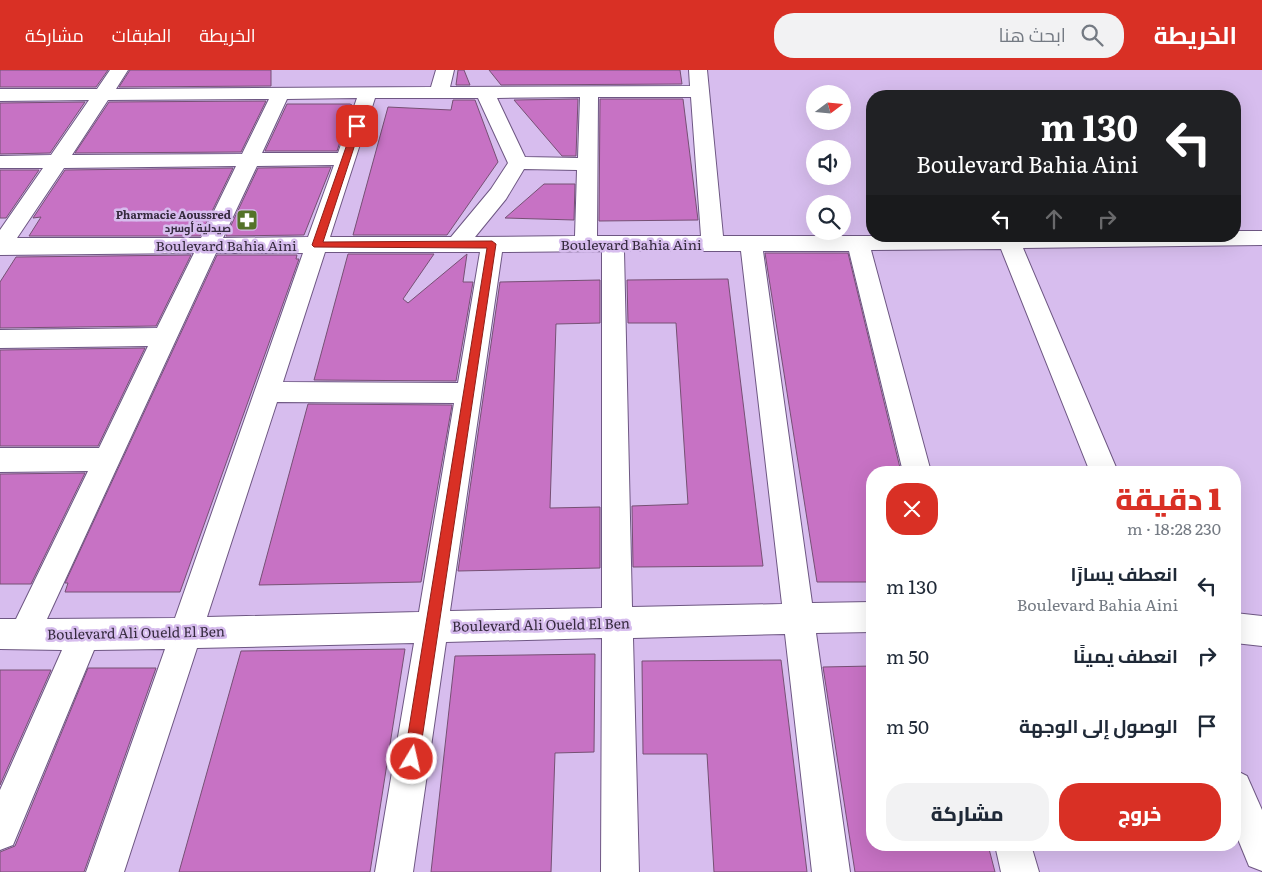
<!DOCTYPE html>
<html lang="ar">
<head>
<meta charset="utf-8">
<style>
  :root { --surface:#fff; --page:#f2f2f3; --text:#1f2937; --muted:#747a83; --accent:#d93025 }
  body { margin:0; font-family:Literata,Cairo,serif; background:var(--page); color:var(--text); direction:rtl; height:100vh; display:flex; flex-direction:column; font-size:19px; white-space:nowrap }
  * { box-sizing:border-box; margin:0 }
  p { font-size:16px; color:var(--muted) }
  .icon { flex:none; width:28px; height:28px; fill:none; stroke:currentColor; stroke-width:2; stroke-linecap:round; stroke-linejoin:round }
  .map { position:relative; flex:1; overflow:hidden; direction:ltr }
  .details { position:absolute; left:866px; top:396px; width:375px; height:385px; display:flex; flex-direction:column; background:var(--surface); border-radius:20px; box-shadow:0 5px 20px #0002; direction:rtl }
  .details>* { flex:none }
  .guide { position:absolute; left:866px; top:20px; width:375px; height:152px; border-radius:20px; box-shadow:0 5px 20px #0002; direction:rtl; background:#202124; color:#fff; overflow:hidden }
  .needle { width:32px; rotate:74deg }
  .buttons { position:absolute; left:806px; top:15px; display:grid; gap:10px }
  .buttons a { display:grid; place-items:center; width:45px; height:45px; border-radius:50%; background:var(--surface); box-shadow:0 5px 20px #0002; font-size:25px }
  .pin { position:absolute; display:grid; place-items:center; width:42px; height:42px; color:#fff; margin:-21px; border-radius:10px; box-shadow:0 2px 8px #0006 }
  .me { position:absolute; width:55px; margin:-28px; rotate:9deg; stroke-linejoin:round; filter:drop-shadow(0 0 4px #0008) }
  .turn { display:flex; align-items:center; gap:18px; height:105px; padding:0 20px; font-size:22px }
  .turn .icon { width:65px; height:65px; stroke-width:2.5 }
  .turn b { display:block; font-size:35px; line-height:42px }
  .lanes { display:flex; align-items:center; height:48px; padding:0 20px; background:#0003; justify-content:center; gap:25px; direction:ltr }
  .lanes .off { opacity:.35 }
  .round { display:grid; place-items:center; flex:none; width:52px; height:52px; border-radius:20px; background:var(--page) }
  .overview { display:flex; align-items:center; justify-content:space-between; height:85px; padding:0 20px }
  h1 { font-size:30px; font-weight:800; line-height:38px; color:var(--accent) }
  .primary-button { display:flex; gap:10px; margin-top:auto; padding:10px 20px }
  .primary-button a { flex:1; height:58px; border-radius:20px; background:var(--accent); color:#fff; font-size:20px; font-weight:800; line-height:58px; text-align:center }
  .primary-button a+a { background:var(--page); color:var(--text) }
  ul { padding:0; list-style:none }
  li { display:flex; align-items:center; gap:15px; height:70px; padding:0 20px }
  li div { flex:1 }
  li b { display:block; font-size:19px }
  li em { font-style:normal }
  header { display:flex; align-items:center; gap:30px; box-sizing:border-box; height:70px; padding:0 25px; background:var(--accent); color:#fff }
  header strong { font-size:24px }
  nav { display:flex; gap:28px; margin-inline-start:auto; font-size:18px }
  .search { width:350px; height:45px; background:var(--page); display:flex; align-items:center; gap:12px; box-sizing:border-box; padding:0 18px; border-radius:20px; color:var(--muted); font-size:19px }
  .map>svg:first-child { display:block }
</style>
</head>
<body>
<header>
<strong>الخريطة</strong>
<div class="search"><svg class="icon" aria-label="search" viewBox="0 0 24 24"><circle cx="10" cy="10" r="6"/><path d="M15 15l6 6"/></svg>ابحث هنا</div>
<nav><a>الخريطة</a><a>الطبقات</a><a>مشاركة</a></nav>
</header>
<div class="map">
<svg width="1262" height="802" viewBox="0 0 1262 802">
  <rect width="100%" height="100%" fill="#d7bdee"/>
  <g fill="#c772c4" stroke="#765074">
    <path d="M 0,0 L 108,0 L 96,17 L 0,17 Z"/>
    <path d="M 130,0 L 271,0 L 271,16 L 119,17 Z"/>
    <path d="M 458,0 L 464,0 L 470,15 L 456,15 Z"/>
    <path d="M 489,0 L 680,0 L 682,14 L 501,15 Z"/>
    <path d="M 578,29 L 576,86 L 562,86 L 514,30 Z"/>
    <path d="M 600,29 L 683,29 L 698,150 L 599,151 Z"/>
    <path d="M 453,30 L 475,30 L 498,92 L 447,165 L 353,165 L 388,37 L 451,40 Z"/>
    <path d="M 266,31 L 241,82 L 75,83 L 109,32 Z"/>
    <path d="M 85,32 L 50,83 L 0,84 L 0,33 Z"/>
    <path d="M 287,34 L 350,34 L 352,35 L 337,81 L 265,81 Z"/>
    <path d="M 331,97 L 304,165 L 226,166 L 258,98 Z"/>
    <path d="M 233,98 L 200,166 L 29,166 L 41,147 L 33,148 L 65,100 Z"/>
    <path d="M 0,100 L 39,100 L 6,148 L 0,148 Z"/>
    <path d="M 544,114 L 575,114 L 574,150 L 505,148 Z"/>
    <path d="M 765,183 L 848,183 L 901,402 L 872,402 L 872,512 L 817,512 Z"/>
    <path d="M 348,184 L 434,184 L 403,229 L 408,233 L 467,184 L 463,212 L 473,212 L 456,311 L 314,310 Z"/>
    <path d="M 191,185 L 156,256 L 0,258 L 0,212 L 16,187 Z"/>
    <path d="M 217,185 L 297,185 L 296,189 L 299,189 L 180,522 L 65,522 L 68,513 L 65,513 Z"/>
    <path d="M 728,209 L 763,496 L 633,497 L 632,436 L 688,434 L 676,253 L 628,253 L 627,210 Z"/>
    <path d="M 600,210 L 600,253 L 556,254 L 550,438 L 600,437 L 600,498 L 458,501 L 500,212 Z"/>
    <path d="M 145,278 L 98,376 L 0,376 L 0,280 Z"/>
    <path d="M 308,334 L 452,335 L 421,512 L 259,515 Z"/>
    <path d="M 85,403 L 31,514 L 0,514 L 0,404 Z"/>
    <path d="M 405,579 L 370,802 L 179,802 L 241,581 Z"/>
    <path d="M 595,584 L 594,682 L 555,683 L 551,802 L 431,802 L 455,586 Z"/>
    <path d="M 781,590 L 807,802 L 714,802 L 707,684 L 643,684 L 642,591 Z"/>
    <path d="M 872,596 L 872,775 L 988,775 L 995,802 L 855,802 L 823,597 Z"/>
    <path d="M 88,598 L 156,598 L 84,802 L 0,802 L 0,782 L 15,776 Z"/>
    <path d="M 0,600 L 51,600 L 0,715 Z"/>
  </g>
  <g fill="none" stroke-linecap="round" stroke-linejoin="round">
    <g stroke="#6e5783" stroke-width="2">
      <g id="minor">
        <path d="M 110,0 L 128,0 L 116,19 L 431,17 L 436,0 L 454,0 L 450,17 L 690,16 L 689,0 L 707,0 L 723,166 L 1235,166 L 1235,161 L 1262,161 L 1262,175 L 1023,178 L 1118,402 L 1090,402 L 1001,179 L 871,180 L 931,402 L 903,402 L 849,181 L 763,181 L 812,533 L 872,532 L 872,562 L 816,563 L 850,802 L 812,802 L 785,564 L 633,568 L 639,802 L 601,802 L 602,568 L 446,572 L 413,802 L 375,802 L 414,573 L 197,578 L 124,802 L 86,802 L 165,579 L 94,580 L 13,775 L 0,780 L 0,720 L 62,580 L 0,579 L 0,549 L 16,549 L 88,401 L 0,402 L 0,378 L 99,378 L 148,276 L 0,278 L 0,260 L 157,258 L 194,183 L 0,185 L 0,160 L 43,98 L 0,98 L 0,86 L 51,85 L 89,30 L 0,31 L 0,19 L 97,19 ZM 580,27 L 578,88 L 525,87 L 497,28 ZM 598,27 L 691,27 L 701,166 L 597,166 ZM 357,28 L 338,83 L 262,83 L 287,29 ZM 375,28 L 478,28 L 508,93 L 491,119 L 451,167 L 330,167 ZM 269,29 L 242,84 L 72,85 L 108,30 ZM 334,95 L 308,167 L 223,168 L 257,96 ZM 236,96 L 201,168 L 17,168 L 64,98 ZM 524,99 L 577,100 L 575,166 L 475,167 L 506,129 ZM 602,181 L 602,538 L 450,541 L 502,182 ZM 624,181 L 741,181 L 782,534 L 632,537 ZM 325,182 L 480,182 L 458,313 L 283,312 ZM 216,183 L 303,183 L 175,548 L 47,549 ZM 277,332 L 454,333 L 419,542 L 207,547 Z"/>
        <path d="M 1235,543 L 1262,546 L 1262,576 L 1235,573 Z"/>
        <path d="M 1235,700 L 1247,706 L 1262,740 L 1262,801 L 1249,796 L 1235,762 Z"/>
        <path d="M 995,775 L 1031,775 L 1039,802 L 1001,802 Z"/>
      </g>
    </g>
    <use href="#minor" fill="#fff" fill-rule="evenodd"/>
  </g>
  <path fill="#d93025" stroke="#8d1f18" d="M 354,54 L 361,56 L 323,172 L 492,171 L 496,174 L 419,689 L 417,694 L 412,696 L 406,694 L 404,689 L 487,178 L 314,177 L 312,175 Z"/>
  <defs>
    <g id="pharmacy-square" transform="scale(1.125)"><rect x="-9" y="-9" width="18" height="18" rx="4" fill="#547329" stroke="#d7bdee"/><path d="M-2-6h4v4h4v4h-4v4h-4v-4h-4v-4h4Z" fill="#fff"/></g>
  </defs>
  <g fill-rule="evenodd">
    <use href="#pharmacy-square" x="247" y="150"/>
  </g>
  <g text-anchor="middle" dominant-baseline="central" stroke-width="5" stroke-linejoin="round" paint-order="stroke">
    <g font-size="11" font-weight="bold" fill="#362b3f" stroke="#d7bdee" text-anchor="end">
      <text x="231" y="144">Pharmacie Aoussred<tspan x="231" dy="13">صيدلية أوسرد</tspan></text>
    </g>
    <g font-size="14" fill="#362b3f" stroke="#d7bdee">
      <text x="631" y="174">Boulevard Bahia Aini</text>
      <text x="226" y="175">Boulevard Bahia Aini</text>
      <text transform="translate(541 554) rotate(-1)">Boulevard Ali Oueld El Ben</text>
      <text transform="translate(136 562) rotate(-1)">Boulevard Ali Oueld El Ben</text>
    </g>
  </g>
</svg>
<div class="buttons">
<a><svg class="needle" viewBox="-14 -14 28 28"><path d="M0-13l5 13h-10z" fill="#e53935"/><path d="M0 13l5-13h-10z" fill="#747a83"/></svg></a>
<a><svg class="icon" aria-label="sound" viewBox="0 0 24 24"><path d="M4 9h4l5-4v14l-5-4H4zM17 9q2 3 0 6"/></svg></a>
<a><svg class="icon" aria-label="search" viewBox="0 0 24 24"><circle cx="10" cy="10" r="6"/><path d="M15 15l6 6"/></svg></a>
</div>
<div class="pin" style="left:357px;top:56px;background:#d93025"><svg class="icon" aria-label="arrive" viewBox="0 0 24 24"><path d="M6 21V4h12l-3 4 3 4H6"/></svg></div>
<svg class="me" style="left:412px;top:689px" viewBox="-20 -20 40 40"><circle r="17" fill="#d93025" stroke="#fff" stroke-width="3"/><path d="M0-11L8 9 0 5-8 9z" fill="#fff"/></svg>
<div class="guide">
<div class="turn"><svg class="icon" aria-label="left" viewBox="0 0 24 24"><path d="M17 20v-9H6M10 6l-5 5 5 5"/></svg><div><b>130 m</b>Boulevard Bahia Aini</div></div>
<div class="lanes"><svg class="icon" aria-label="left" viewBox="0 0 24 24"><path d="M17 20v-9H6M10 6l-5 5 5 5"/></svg><svg class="icon off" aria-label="ahead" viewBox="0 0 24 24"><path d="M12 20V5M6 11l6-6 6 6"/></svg><svg class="icon off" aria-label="right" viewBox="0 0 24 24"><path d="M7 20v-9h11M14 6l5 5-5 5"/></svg></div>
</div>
<section class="details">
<div class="overview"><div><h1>1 دقيقة</h1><p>230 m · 18:28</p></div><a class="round" style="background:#d93025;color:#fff"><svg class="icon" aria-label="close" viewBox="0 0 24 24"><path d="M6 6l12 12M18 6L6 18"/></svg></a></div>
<ul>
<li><svg class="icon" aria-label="left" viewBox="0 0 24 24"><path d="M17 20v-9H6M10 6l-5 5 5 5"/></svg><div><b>انعطف يسارًا</b><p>Boulevard Bahia Aini</p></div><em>130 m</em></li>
<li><svg class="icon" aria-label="right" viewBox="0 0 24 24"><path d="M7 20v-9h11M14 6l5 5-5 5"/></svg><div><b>انعطف يمينًا</b></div><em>50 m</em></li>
<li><svg class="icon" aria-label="arrive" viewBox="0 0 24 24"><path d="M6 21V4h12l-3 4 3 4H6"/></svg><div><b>الوصول إلى الوجهة</b></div><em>50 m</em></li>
</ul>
<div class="primary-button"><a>خروج</a><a>مشاركة</a></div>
</section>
</div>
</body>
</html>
